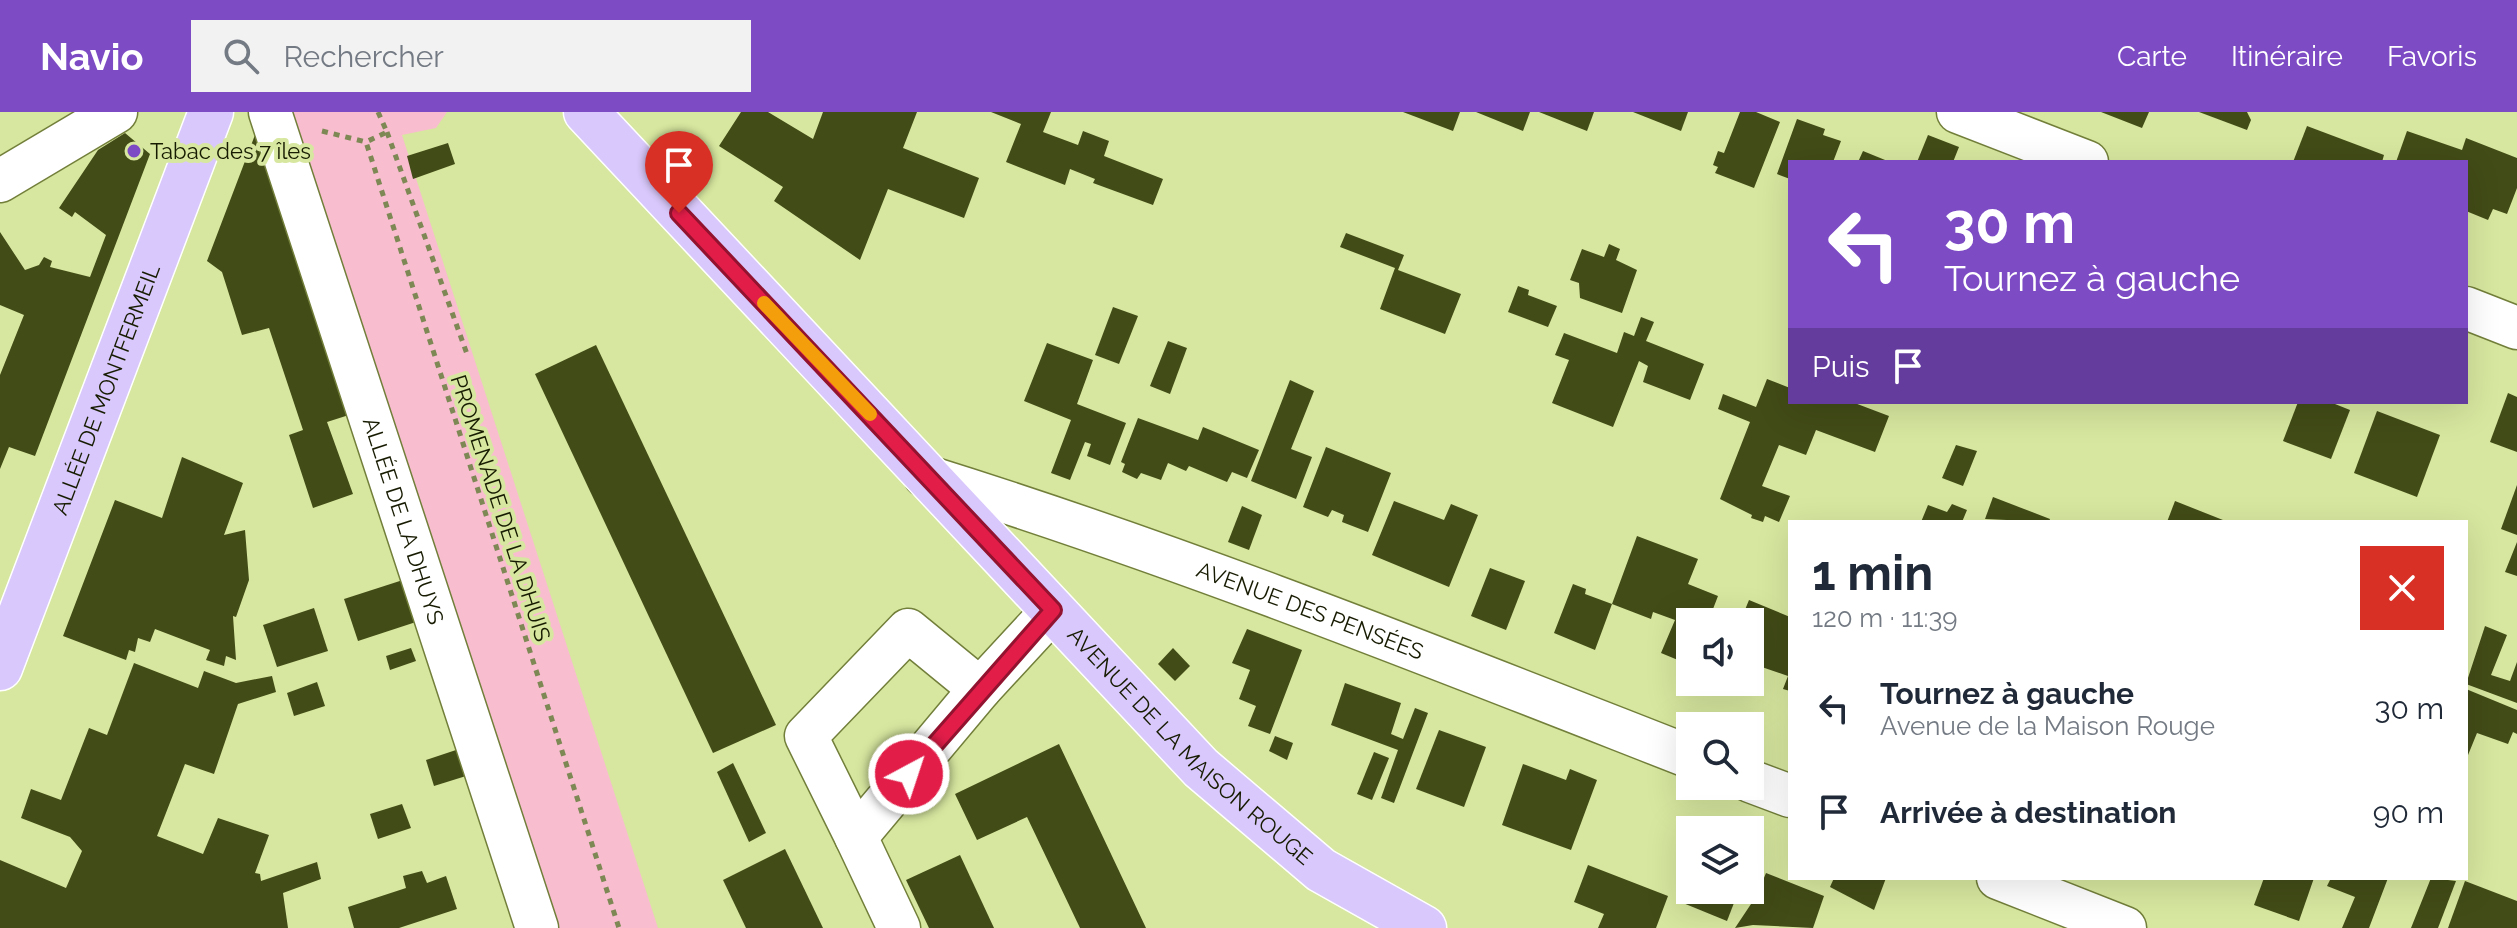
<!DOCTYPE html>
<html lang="fr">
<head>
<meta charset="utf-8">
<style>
  :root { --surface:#fff; --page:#f2f2f3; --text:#1f2937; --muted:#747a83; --accent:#7d4cc5 }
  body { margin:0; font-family:Raleway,sans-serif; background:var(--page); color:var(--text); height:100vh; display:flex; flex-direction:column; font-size:30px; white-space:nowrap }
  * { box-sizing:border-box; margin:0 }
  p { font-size:26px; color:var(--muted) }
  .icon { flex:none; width:44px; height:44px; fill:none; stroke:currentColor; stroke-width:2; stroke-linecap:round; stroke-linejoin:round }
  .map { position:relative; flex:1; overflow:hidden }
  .panel { position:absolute; left:1788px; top:408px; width:680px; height:360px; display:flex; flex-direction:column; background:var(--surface); border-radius:0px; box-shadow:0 8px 32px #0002 }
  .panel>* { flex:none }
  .guide { position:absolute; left:1788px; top:48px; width:680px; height:244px; border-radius:0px; box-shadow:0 8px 32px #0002; background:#7d4cc5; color:#fff; overflow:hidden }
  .controls { position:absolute; left:1676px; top:496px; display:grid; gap:16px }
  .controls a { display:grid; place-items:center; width:88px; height:88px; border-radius:0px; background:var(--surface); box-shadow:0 8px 32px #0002; font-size:40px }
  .pin { position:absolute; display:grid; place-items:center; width:68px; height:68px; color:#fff; margin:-82px -34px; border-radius:50% 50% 50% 0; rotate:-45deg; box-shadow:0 0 8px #0007 }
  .pin .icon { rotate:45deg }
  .me { position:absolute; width:88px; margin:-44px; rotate:40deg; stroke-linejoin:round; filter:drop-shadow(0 0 6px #0008) }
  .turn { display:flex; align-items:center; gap:28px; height:168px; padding:0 24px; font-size:36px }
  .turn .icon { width:104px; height:104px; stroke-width:2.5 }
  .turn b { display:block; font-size:56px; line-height:68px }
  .then { display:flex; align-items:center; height:76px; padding:0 24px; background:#0003; gap:16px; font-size:30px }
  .round { display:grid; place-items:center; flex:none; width:84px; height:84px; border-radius:0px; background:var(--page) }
  .headline { display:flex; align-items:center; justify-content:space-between; height:136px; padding:0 24px }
  h1 { font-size:48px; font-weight:700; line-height:60px }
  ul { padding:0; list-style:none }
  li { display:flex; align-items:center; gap:24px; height:104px; padding:0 24px }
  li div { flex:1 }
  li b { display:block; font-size:30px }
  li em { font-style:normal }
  header { display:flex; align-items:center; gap:48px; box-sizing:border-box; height:112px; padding:0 40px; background:var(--accent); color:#fff }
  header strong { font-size:38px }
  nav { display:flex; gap:44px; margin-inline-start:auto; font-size:28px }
  .search { width:560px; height:72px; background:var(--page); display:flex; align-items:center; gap:20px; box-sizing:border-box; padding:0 28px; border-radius:0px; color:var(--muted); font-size:30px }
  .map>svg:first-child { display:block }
</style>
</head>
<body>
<header>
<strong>Navio</strong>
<div class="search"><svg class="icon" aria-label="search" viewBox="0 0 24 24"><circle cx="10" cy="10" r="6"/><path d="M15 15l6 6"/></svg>Rechercher</div>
<nav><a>Carte</a><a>Itinéraire</a><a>Favoris</a></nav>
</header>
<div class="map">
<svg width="2517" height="816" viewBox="0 0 2517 816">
  <rect width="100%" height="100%" fill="#d7e79f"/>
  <path fill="#f8bdcf" d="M 270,0 L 447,0 L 436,16 L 402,23 L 658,816 L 537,816 Z"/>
  <g fill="#424c17">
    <path d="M 741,0 L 768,0 L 813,27 L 823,0 L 917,0 L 903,36 L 979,66 L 964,106 L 888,77 L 860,148 L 774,89 L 783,75 L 719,34 Z"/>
    <path d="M 991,0 L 1051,0 L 1043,20 L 1078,33 L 1083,19 L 1109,29 L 1104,44 L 1163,67 L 1153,93 L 1093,71 L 1095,67 L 1070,57 L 1065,73 L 1006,50 L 1021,12 Z"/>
    <path d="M 1403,0 L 1460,0 L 1453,19 Z"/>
    <path d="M 1476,0 L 1530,0 L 1523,19 Z"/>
    <path d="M 1539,0 L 1594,0 L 1587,19 Z"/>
    <path d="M 1633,0 L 1688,0 L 1681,19 Z"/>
    <path d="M 1740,0 L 1756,0 L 1780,10 L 1754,76 L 1715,61 L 1718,55 L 1713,53 L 1718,39 L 1724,41 Z"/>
    <path d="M 2101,0 L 2149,0 L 2142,16 Z"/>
    <path d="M 2199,0 L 2247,0 L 2251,8 L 2247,18 Z"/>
    <path d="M 1797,7 L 1825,17 L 1823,23 L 1841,29 L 1833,50 L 1790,50 L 1790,67 L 1777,62 Z"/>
    <path d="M 2307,14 L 2384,43 L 2382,50 L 2293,50 Z"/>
    <path d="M 258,15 L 352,302 L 327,310 L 353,382 L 313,396 L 289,323 L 303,318 L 269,216 L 242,223 L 222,160 L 207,149 Z"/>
    <path d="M 2407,19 L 2462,38 L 2466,26 L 2517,46 L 2517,76 L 2507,102 L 2493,97 L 2488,108 L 2466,99 L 2466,50 L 2396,50 Z"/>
    <path d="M 125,21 L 150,42 L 35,344 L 9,335 L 0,357 L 0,263 L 24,203 L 0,193 L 0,120 L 25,158 L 39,153 L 44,145 L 52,149 L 50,155 L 90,165 L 106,123 L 75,100 L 72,105 L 59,96 L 98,38 Z"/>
    <path d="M 1928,23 L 1959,35 L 1953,50 L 1917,50 Z"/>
    <path d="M 448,31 L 455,52 L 413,67 L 407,44 Z"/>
    <path d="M 1863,39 L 1890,50 L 1858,50 Z"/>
    <path d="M 1346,121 L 1404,143 L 1398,158 L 1461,182 L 1445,222 L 1380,197 L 1395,156 L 1340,135 Z"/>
    <path d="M 1609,132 L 1620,137 L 1616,148 L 1637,158 L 1622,201 L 1580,186 L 1579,171 L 1570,168 L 1582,137 L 1604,145 Z"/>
    <path d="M 1518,174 L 1529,178 L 1528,183 L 1557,194 L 1548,215 L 1508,200 Z"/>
    <path d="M 1113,195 L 1138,204 L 1119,252 L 1095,243 Z"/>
    <path d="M 1641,205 L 1654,210 L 1646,229 L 1704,252 L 1690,288 L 1643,270 L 1648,254 L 1639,249 L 1613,315 L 1552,291 L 1569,248 L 1555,243 L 1564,221 L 1617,241 L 1624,220 L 1634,224 Z"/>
    <path d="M 1168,229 L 1187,236 L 1170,282 L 1150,274 Z"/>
    <path d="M 1047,231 L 1093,248 L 1077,292 L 1126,311 L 1110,353 L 1087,344 L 1091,332 L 1085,330 L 1070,368 L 1051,361 L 1071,308 L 1024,289 Z"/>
    <path d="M 596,233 L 776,613 L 713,641 L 535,262 Z"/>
    <path d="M 1767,267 L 1790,276 L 1790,290 L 1852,290 L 1889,304 L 1875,340 L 1816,318 L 1806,343 L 1779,333 L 1762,374 L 1790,384 L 1779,410 L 1765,404 L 1763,410 L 1751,406 L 1752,403 L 1720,387 L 1750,310 L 1718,297 L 1723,282 L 1756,295 Z"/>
    <path d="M 1290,268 L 1314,279 L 1291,337 L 1312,345 L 1296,387 L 1251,369 Z"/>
    <path d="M 2508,281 L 2517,285 L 2517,340 L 2490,330 Z"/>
    <path d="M 2298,290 L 2330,290 L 2350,298 L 2331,347 L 2283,329 Z"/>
    <path d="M 2377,299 L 2440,323 L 2417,385 L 2354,361 Z"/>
    <path d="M 1138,306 L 1198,328 L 1203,315 L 1259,338 L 1247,366 L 1232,360 L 1227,370 L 1189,354 L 1186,359 L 1168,351 L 1161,368 L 1141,361 L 1137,367 L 1122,360 L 1125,352 L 1121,350 Z"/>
    <path d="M 1956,333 L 1977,339 L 1963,374 L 1942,366 Z"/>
    <path d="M 1326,335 L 1391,361 L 1368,420 L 1342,410 L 1344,403 L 1332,398 L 1328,405 L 1303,395 Z"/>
    <path d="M 182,345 L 243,371 L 224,423 L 245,418 L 249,468 L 236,505 L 233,504 L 236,548 L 226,544 L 224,554 L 206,548 L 210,538 L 155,517 L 150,530 L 138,526 L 135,540 L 129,538 L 126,548 L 63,524 L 115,388 L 162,406 Z"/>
    <path d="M 2517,373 L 2517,423 L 2501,417 Z"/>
    <path d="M 1993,385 L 2050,407 L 2049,410 L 1985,407 Z"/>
    <path d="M 1394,389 L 1444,408 L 1451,392 L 1478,403 L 1449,475 L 1372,443 Z"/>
    <path d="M 2175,389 L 2228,410 L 2167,410 Z"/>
    <path d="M 1952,392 L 1967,398 L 1962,410 L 1921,410 L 1928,393 L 1947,400 Z"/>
    <path d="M 1242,394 L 1262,403 L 1249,438 L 1228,430 Z"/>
    <path d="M 1637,424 L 1698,447 L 1688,472 L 1718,484 L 1708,510 L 1690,510 L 1690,553 L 1661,541 L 1675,508 L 1653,500 L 1651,507 L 1612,492 Z"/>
    <path d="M 2517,430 L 2517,464 L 2505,460 Z"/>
    <path d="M 1490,456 L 1525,469 L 1506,518 L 1471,504 Z"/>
    <path d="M 406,467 L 419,509 L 358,529 L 344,487 Z"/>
    <path d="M 1573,472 L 1586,477 L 1585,482 L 1612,492 L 1595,538 L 1554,521 Z"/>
    <path d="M 1749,488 L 1790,505 L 1790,579 L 1783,577 L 1788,564 L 1750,551 L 1750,510 L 1740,510 Z"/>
    <path d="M 314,496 L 328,539 L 277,555 L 263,513 Z"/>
    <path d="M 2485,514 L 2507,523 L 2491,563 L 2510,569 L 2517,550 L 2517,591 L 2466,572 Z"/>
    <path d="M 1247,517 L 1302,538 L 1270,622 L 1248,614 L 1256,594 L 1239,587 L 1250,558 L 1232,551 Z"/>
    <path d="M 411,536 L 416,549 L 390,558 L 386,544 Z"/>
    <path d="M 1173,536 L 1190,554 L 1175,569 L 1158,552 Z"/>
    <path d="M 134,551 L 198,576 L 204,559 L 236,571 L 272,564 L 276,580 L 238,592 L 214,662 L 185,652 L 157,724 L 203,742 L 218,706 L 269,723 L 255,761 L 260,762 L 261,769 L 317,750 L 321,767 L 283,781 L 288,816 L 0,816 L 0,748 L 66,776 L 82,739 L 70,725 L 21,706 L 31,677 L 61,688 L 89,616 L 107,623 Z"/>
    <path d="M 317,570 L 325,594 L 294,604 L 287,581 Z"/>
    <path d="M 1345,571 L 1401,591 L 1391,622 L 1403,627 L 1415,596 L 1428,601 L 1394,691 L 1381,686 L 1398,638 L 1331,613 Z"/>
    <path d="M 2466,577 L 2517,598 L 2517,622 L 2513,620 L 2508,632 L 2477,621 L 2466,648 Z"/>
    <path d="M 1439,618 L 1486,635 L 1464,695 L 1416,677 Z"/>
    <path d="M 1275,624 L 1293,631 L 1287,648 L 1269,639 Z"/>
    <path d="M 1059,632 L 1146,816 L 1080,816 L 1027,705 L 977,728 L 955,682 Z"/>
    <path d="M 459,637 L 466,664 L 434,674 L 426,648 Z"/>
    <path d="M 1374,640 L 1389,646 L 1372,688 L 1357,682 Z"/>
    <path d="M 733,651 L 766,721 L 749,730 L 717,660 Z"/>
    <path d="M 1523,652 L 1566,668 L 1570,657 L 1597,668 L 1571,738 L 1502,713 Z"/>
    <path d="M 402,692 L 411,716 L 378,727 L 370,702 Z"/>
    <path d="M 785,737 L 823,816 L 746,816 L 723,768 Z"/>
    <path d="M 960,743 L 994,816 L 929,816 L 906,768 Z"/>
    <path d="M 1588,753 L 1668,784 L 1656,816 L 1598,816 L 1604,802 L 1574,790 Z"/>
    <path d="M 422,759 L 427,771 L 446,764 L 457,797 L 399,816 L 354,816 L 348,795 L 406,776 L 403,764 Z"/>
    <path d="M 1766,761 L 1824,784 L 1813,816 L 1753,813 L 1735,816 L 1757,783 Z"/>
    <path d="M 1834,766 L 1886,766 L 1874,798 L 1830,775 Z"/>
    <path d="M 2264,766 L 2314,766 L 2299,809 L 2254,793 Z"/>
    <path d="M 2331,766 L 2388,766 L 2369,816 L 2342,816 L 2355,785 L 2327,774 Z"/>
    <path d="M 2431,766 L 2456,769 L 2438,816 L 2411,816 Z"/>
    <path d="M 2465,769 L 2517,789 L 2517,816 L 2448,816 Z"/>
    <path d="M 1690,778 L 1739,778 L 1727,809 L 1683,791 Z"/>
  </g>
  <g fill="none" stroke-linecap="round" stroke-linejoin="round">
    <g stroke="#727f3a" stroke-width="45">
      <g id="minor">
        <path id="s1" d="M 270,0 L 537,816"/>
        <path d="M 1958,0 L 2087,50"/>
        <path d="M 0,69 L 116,0"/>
        <path d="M 2466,196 L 2517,216"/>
        <path id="s2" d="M 925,364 C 1185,445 1437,546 1690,645"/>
        <path d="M 1750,669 L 1790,684"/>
        <path d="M 856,725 L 806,624 L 908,518 L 980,577"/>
        <path d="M 1998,766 L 2125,816"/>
        <path d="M 899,816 L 856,725 L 980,577 L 1053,498"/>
      </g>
    </g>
    <g stroke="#fff" stroke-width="47">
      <g id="major">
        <path id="s3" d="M 586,0 L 1201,656 L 1321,758 L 1424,816"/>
        <path id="s4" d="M 0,556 L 211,0"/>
      </g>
    </g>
    <g stroke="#7d8855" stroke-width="5" stroke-dasharray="6 6" stroke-linecap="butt">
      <path d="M 378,0 L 387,20 L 366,30 L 619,816"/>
      <path d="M 322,19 L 366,30"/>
      <path d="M 387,20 L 467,242"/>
    </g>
    <use href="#minor" stroke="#fff" stroke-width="42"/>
    <use href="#major" stroke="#d9c8fb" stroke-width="44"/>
  </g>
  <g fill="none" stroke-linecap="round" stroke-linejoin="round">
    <g stroke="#92132f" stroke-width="20">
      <path id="route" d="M 679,101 L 1053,498 L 909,662"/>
    </g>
    <use href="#route" stroke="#e11d48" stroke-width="14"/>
    <path stroke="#f59e0b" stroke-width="14" d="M 764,191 L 870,302"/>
  </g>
  <circle fill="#7d4cc5" stroke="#d7e79f" stroke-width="3" cx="134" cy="39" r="8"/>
  <g text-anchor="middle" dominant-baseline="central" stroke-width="8" stroke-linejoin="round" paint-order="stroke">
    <g font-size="22" fill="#161b01" stroke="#d7e79f" text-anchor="start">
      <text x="150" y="39">Tabac des 7 îles</text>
    </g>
    <g font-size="22" fill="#161b01" stroke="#d7e79f">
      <text stroke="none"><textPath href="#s4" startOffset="298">ALLÉE DE MONTFERMEIL</textPath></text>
      <text transform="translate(501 396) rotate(72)">PROMENADE DE LA DHUIS</text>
      <text stroke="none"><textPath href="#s1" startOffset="430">ALLÉE DE LA DHUYS</textPath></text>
      <text stroke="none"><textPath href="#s2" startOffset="408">AVENUE DES PENSÉES</textPath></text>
      <text stroke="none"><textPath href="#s3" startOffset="876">AVENUE DE LA MAISON ROUGE</textPath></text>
    </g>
  </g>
</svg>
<div class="controls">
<a><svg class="icon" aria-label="sound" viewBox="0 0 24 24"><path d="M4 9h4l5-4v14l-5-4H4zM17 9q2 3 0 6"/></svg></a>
<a><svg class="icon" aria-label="search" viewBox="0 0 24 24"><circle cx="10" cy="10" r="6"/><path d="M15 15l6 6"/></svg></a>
<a><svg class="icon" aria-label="layers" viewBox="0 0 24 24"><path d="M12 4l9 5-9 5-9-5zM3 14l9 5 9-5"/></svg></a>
</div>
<div class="pin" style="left:679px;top:101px;background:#d93025"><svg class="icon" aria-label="arrive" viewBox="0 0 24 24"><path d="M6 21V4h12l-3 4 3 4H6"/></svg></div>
<svg class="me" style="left:909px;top:662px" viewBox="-20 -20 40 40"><circle r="17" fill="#e11d48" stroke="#fff" stroke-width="3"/><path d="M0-11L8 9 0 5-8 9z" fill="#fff"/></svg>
<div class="guide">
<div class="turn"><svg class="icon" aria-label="left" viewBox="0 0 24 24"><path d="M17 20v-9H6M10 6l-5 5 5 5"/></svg><div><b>30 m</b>Tournez à gauche</div></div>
<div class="then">Puis<svg class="icon" aria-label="arrive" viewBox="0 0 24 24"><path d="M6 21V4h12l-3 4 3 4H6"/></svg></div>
</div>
<section class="panel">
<div class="headline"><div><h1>1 min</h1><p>120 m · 11:39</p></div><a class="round" style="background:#d93025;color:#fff"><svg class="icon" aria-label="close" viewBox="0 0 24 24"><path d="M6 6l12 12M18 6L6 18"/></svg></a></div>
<ul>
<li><svg class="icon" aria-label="left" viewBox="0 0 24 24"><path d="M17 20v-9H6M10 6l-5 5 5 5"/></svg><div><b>Tournez à gauche</b><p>Avenue de la Maison Rouge</p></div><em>30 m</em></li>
<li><svg class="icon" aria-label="arrive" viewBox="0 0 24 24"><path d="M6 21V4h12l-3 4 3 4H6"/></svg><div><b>Arrivée à destination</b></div><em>90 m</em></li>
</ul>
</section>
</div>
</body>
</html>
